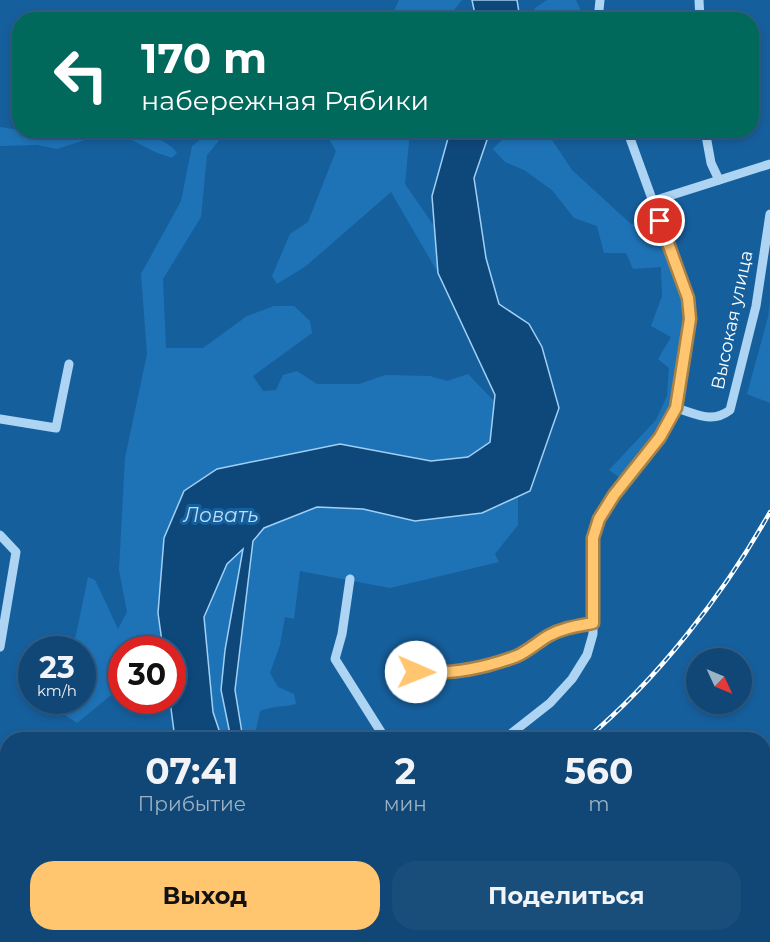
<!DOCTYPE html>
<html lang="ru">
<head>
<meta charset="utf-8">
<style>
  :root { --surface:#104776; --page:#194e7b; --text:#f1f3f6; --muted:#9cb2c5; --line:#305f88; --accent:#ffc66f }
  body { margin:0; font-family:Montserrat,sans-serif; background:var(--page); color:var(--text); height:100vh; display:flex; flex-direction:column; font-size:22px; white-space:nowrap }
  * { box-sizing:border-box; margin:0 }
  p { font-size:20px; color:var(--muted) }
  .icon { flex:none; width:33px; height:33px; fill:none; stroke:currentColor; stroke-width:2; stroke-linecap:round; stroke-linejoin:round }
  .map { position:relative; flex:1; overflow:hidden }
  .sheet { position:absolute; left:0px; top:732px; width:771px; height:210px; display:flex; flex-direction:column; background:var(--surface); border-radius:24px 24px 0 0; box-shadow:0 3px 9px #0003,0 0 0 2px var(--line) }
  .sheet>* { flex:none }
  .banner { position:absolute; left:12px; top:12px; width:747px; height:126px; border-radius:24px; box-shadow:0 3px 9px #0003,0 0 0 2px var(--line); background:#00695c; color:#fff; overflow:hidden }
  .needle { width:39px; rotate:134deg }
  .fabs { position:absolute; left:686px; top:648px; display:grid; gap:12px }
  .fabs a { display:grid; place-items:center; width:66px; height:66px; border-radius:50%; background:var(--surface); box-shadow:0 3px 9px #0003,0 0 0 2px var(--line); font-size:30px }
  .speed { position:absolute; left:18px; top:636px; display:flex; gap:12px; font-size:30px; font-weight:700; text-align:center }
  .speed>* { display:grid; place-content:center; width:78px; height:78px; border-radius:50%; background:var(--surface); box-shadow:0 3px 9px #0003,0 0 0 2px var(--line); line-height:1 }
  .speed small { font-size:15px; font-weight:400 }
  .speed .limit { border:9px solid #d22; background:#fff; color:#111 }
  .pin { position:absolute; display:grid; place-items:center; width:51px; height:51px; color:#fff; margin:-26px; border:3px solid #fff; border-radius:50%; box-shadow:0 2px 6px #0007 }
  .me { position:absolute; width:66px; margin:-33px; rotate:91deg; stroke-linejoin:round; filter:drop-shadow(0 0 4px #0008) }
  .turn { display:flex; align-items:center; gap:21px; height:126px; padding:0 30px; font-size:27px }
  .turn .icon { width:78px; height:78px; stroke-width:2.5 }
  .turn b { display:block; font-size:42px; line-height:51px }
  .eta { display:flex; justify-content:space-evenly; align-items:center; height:102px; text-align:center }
  .eta b { font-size:36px; font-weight:700; line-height:42px }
  .action { display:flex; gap:12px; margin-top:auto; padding:12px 30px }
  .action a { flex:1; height:69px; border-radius:24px; background:var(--accent); color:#111; font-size:24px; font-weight:700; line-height:69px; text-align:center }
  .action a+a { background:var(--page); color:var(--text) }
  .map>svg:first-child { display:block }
</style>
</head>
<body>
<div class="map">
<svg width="770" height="942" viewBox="0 0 770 942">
  <rect width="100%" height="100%" fill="#165f9d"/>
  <g fill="#1e73b7">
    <path d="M 399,0 L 462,0 L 447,19 L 390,19 Z"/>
    <path d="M 547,0 L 576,0 L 585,19 L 531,19 L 535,8 Z"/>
    <path d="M 0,127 L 20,130 L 113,131 L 57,149 L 37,145 L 0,146 Z"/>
    <path d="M 114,131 L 146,131 L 172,147 L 177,153 L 172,158 L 155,152 Z"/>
    <path d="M 211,131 L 227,131 L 207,155 L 201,217 L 163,279 L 166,348 L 203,348 L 247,316 L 274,306 L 294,306 L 310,321 L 312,333 L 253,376 L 263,391 L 276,390 L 283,375 L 297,371 L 317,384 L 359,384 L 385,375 L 430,376 L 447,381 L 468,374 L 495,402 L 491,442 L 468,457 L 431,461 L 340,444 L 158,613 L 163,649 L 122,650 L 121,669 L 116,691 L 77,723 L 65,715 L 61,701 L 82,700 L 82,650 L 70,649 L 76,635 L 88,577 L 95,580 L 118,629 L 127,612 L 119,570 L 125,458 L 147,354 L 141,274 L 181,201 L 192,146 Z"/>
    <path d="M 329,131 L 410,131 L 405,184 L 434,226 L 438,273 L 391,192 L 306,266 L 277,284 L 272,276 L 290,234 L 308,222 L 336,151 L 327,136 Z"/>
    <path d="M 511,131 L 546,131 L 572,170 L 631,224 L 654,217 L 684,297 L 686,314 L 672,404 L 665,417 L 620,478 L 609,470 L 656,420 L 667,396 L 669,368 L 658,359 L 671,337 L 651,326 L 662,296 L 661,267 L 633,269 L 626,253 L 604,253 L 597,226 L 574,218 L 552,190 L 524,170 L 505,162 L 493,149 Z"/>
    <path d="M 770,301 L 770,403 L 747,394 L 768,317 Z"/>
    <path d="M 518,496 L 518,525 L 495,554 L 499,562 L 390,588 L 300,571 L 294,619 L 285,617 L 280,645 L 270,673 L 278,687 L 294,694 L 296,704 C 283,707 271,706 260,711 L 254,739 L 243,739 L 235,690 L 253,541 L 264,528 L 317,507 L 363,509 L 415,521 L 482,513 Z"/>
    <path d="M 244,548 L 225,650 L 221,690 L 231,739 L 222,739 L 213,712 L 204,617 L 227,564 Z"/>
    <path d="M 580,935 L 634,935 L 637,942 L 577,942 L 580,939 Z"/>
  </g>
  <g fill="#0e477a" stroke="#a0d0f5" stroke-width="1.5">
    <path d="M 472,0 L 517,0 L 520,19 L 476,19 Z"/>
    <path d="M 450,131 L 490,131 L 474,178 L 486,258 L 499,304 L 529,324 L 542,347 L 559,408 L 530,491 L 482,513 L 415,521 L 363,509 L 317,507 L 264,528 L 253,541 L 235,690 L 243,739 L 231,739 L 221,690 L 225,650 L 243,549 L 227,564 L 204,617 L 213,712 L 222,739 L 175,739 L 170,701 L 172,700 L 172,650 L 163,649 L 158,613 L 164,538 L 184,491 L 217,469 L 340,444 L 431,461 L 468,457 L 490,442 L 495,395 L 438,273 L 432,196 Z"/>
    <path d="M 191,935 L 239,935 L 241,942 L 193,942 Z"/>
  </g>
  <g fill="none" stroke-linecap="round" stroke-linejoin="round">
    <g stroke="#add4f3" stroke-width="9">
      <path d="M 699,0 L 700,20"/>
      <path d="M 598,20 L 600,0"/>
      <path d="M 705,130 L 711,163 L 719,180"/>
      <path d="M 653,201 L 770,164"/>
      <path d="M 676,408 C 697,414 712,424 730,410 L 756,306 L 770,214"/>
      <path d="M 0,419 L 56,428 L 69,364"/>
      <path d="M 0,535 L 16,552 L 0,647"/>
      <path d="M 350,579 L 342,634 L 335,659 L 386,740"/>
      <path d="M 395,670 L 437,674 L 465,670 L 518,655 L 550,634 L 566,628 L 593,623"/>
      <path d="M 503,740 L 550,703 L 572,679 L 587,655 L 593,634 L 593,538 L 599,519 L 614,494 L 660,437 L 676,408 L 690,319 L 688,298 L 627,130"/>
      <path d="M 0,809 L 8,816"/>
      <path d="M 764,873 L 770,850"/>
      <path d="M 764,910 L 770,914"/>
      <path d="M 645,934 L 654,942"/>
      <path d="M 744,942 L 747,934"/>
    </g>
    <g stroke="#fff" stroke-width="4.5">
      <g id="rail">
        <path d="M 585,740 C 657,680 724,594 770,512"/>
        <path d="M 222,942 L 237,934"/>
      </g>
    </g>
    <use href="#rail" stroke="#165f9d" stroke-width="2" stroke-dasharray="7" stroke-linecap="butt"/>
  </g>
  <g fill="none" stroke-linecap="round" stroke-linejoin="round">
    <g stroke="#a68148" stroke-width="15">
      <path id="route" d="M 416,672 C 449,675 485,668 517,656 C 528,651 538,642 548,636 C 562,628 577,626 593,623 L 593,538 L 599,519 L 614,495 L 660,437 L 676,408 L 690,319 L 688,298 L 660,221"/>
    </g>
    <use href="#route" stroke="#ffc66f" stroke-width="10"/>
  </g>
  <g text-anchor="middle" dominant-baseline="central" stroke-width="6" stroke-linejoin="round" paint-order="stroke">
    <g font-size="18" fill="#fff" stroke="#165f9d">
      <text transform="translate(732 320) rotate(-78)">Высокая улица</text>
    </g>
    <g font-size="20" font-style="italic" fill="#baddf9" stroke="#165f9d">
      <text x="221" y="515">Ловать</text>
    </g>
  </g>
</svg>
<div class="fabs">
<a><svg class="needle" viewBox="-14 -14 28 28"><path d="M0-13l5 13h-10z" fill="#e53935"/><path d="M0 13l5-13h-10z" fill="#9cb2c5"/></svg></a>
</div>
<div class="speed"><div>23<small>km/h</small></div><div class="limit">30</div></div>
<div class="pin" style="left:660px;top:221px;background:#d93025"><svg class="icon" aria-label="arrive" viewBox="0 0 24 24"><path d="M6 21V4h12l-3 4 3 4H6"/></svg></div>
<svg class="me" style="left:416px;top:672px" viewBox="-20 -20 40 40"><circle r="19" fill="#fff"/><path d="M0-13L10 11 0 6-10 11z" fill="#ffc66f"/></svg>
<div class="banner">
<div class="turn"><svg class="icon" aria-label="left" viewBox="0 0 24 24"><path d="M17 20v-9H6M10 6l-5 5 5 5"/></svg><div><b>170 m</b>набережная Рябики</div></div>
</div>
<section class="sheet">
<div class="eta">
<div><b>07:41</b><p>Прибытие</p></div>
<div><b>2</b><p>мин</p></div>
<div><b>560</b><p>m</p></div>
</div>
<div class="action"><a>Выход</a><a>Поделиться</a></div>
</section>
</div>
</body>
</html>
